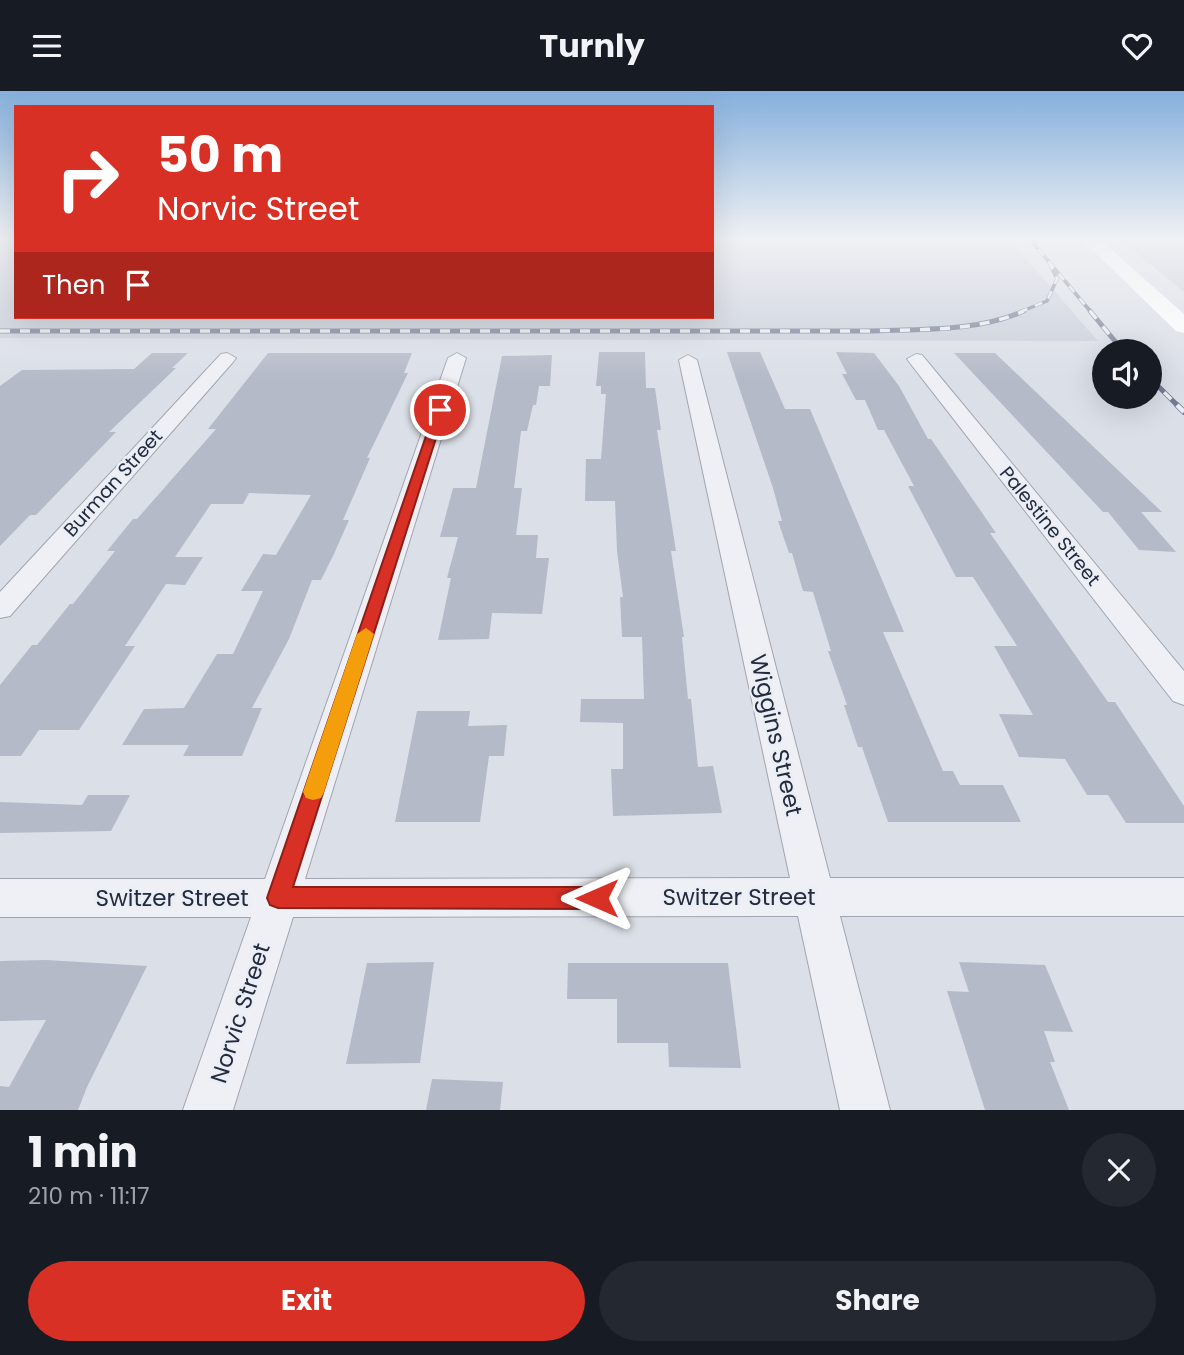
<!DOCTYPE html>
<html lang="en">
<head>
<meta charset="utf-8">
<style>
  :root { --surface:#171b24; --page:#242831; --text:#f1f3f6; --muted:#9ea1a6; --accent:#d93025 }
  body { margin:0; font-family:Poppins,sans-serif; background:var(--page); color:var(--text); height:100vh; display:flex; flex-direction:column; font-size:26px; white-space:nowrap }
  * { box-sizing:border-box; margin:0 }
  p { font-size:23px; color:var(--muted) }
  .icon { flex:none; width:38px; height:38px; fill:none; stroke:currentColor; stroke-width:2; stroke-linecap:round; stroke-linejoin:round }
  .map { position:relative; height:1019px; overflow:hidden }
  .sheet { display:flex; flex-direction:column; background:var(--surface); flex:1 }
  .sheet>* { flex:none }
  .guide { position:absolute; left:14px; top:14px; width:700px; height:214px; border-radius:0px; box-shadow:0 7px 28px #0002; background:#d93025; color:#fff; overflow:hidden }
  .fabs { position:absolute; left:1092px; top:248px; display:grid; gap:14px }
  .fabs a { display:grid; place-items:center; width:70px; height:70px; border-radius:50%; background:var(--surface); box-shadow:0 7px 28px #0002; font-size:35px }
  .pin { position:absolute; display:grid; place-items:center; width:60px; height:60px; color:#fff; margin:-30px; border:4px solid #fff; border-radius:50%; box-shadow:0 2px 7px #0007 }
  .me { position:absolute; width:77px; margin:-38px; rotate:270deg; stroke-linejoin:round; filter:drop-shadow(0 0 5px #0008) }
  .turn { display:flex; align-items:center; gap:24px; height:147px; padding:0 28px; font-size:32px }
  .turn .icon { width:91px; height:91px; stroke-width:2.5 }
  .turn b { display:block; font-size:49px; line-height:60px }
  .then { display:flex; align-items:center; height:66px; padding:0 28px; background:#0003; gap:14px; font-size:26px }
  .round { display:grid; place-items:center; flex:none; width:74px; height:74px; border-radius:37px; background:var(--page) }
  .head { display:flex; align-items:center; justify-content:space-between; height:119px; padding:0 28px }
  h1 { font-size:42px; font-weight:700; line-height:52px }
  .action { display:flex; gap:14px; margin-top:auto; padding:14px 28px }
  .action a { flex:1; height:80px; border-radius:42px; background:var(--accent); color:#fff; font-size:28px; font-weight:700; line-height:80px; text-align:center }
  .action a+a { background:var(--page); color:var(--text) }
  header { display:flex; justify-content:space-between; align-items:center; height:91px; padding:0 28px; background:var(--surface); font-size:32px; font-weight:700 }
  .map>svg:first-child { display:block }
</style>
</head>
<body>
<header><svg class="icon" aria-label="menu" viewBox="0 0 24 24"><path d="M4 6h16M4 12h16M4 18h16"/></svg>Turnly<svg class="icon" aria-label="heart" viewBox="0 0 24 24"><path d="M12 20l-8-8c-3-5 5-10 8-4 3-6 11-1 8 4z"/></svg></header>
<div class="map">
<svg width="1184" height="1019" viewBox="0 0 1184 1019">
  <rect width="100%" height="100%" fill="#dbdfe7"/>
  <g fill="#c9ceda">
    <path d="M 0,146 L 16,146 L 16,226 L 712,226 L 712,146 L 1007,146 L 1098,250 L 0,247 Z"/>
    <path d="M 1117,146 L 1184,146 L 1184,201 Z"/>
  </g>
  <g fill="#b5bac8">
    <path d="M 599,261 L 645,261 L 646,297 L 655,297 L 661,339 L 657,339 L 676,460 L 671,460 L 684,546 L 682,546 L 688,608 L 691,608 L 698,676 L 713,675 L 722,722 L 613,725 L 611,678 L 623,678 L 623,632 L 580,631 L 581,608 L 644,608 L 642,546 L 622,546 L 620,506 L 623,506 L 617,460 L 615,410 L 585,410 L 586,368 L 601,368 L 606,303 L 601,303 L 601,295 L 596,295 Z"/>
    <path d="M 727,261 L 760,261 L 785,318 L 810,318 L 904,541 L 883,541 L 943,680 L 953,680 L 960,694 L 1003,694 L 1021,731 L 888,731 L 862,656 L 858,656 L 844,614 L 847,614 L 828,560 L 831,560 L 813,501 L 803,500 L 792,462 L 789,462 L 778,430 L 782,430 L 773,397 Z"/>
    <path d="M 836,261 L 874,262 L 899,295 L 928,348 L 931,348 L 996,442 L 990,442 L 1108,611 L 1115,611 L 1184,715 L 1184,732 L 1126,732 L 1108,704 L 1087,704 L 1065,668 L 1019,666 L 999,623 L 1033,624 L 994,555 L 1017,555 L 973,486 L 956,486 L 908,395 L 914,395 L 884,339 L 878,339 L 865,309 L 856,309 L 842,283 L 847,283 Z"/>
    <path d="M 152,262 L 188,262 L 172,277 L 176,277 L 109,341 L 116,341 L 36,424 L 30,424 L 0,455 L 0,295 L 22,279 L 134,278 Z"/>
    <path d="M 268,262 L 412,262 L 404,282 L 408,282 L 367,367 L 370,367 L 343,429 L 349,429 L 333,465 L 321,489 L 312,489 L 289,548 L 252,617 L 262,617 L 242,665 L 183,665 L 189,654 L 122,654 L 144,618 L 184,617 L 217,563 L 233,563 L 263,500 L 241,500 L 263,463 L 276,464 L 311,404 L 249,402 L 243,413 L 211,413 L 175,466 L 203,466 L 185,494 L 166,493 L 125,555 L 135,555 L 79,639 L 39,639 L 21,665 L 0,665 L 0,594 L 32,554 L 37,554 L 70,513 L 73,513 L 115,460 L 107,460 L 133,428 L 137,428 L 216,338 L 208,338 Z"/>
    <path d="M 954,262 L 995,262 L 1162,421 L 1141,421 L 1176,461 L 1139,459 L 1108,421 L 1103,421 Z"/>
    <path d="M 552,264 L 550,295 L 539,295 L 536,314 L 533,314 L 527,340 L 521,340 L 514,397 L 522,397 L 516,444 L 538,444 L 536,467 L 549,467 L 542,523 L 492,522 L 489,548 L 438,549 L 451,487 L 447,487 L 458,446 L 440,446 L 453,397 L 476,397 L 502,265 Z"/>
    <path d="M 417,620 L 470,620 L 468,635 L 507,634 L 504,665 L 489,665 L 480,731 L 395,731 Z"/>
    <path d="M 88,704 L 130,704 L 111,740 L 0,742 L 0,711 L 82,714 Z"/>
    <path d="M 46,869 L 147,875 L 87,996 L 78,1019 L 0,1019 L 0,995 L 9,996 L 46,929 L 0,930 L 0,870 Z"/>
    <path d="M 434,871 L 420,972 L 346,973 L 367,872 Z"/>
    <path d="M 959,871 L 1045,874 L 1073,941 L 1044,940 L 1055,971 L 1050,971 L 1069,1019 L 985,1019 L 947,900 L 969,901 Z"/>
    <path d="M 568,872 L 728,872 L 741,977 L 669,976 L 668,952 L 617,952 L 617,908 L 567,908 Z"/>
    <path d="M 432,988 L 503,991 L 500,1019 L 426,1019 Z"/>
  </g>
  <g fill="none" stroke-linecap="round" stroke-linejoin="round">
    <g stroke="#a0a5b1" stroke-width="2">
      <g id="minor">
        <path d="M 227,262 L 236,267 L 233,271 L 10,525 L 0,527 L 0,501 L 221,263 Z"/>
        <path d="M 457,262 L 466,267 L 305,788 L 790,787 L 679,269 L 688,264 L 697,269 L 830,787 L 1184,787 L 1184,825 L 840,825 L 890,1019 L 840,1019 L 798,825 L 293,826 L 233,1019 L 183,1019 L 251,826 L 0,826 L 0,788 L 265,788 L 448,267 Z"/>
        <path d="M 916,263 L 922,264 L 1184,580 L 1184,614 L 1173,610 L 910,272 L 907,268 Z"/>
      </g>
    </g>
    <use href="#minor" fill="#eef0f5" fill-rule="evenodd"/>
    <path fill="#fff" fill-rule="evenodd" d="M 1079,146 L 1097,146 L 1184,223 L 1184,242 L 1176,240 Z"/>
    <g stroke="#737c92" stroke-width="3.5">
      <g id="rail-far2">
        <path d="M 1028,146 L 1091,221"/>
        <path d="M 1020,221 L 1047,210 L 1057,188 L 1048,169"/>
      </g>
    </g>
    <g stroke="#737c92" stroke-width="5">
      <g id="rail-far1">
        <path d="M 1090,220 L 1124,261"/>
        <path d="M 0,240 L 868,240 C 920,238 976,241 1024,220"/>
        <path d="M 1150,287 L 1179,316"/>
      </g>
    </g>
    <g stroke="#737c92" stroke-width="6">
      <path id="rail" d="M 1177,314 L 1184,321"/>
    </g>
    <use href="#rail-far2" stroke="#eaeef5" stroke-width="2.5" stroke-dasharray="8" stroke-linecap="butt"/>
    <use href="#rail-far1" stroke="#eaeef5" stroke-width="3.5" stroke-dasharray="10" stroke-linecap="butt"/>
    <use href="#rail" stroke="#eaeef5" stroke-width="4.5" stroke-dasharray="12" stroke-linecap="butt"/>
  </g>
  <linearGradient id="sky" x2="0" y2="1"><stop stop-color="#85b0dd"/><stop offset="0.51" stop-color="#eff1f4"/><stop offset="1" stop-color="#eff1f4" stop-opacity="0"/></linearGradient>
  <rect width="1184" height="288" fill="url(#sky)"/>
  <path fill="#d93025" stroke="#8d1f18" stroke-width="2" d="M 436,316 L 445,319 L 293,796 L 597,796 L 605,799 L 609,807 L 605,814 L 597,818 L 278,817 L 270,814 L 267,807 Z"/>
  <path fill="#f59e0b" d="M 366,537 L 374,543 L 324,701 L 321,707 L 313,709 L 306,707 L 303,701 L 357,543 Z"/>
  <g text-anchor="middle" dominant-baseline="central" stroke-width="5" stroke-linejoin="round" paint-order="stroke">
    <g font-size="19" fill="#242b3f" stroke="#eaeef5">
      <text transform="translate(113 392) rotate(-48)">Burman Street</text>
      <text transform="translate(1050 435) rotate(51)">Palestine Street</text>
    </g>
    <g font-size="23" fill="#242b3f" stroke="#eaeef5">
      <text transform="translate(776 644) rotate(77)">Wiggins Street</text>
      <text x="739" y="806">Switzer Street</text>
      <text x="172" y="807">Switzer Street</text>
      <text transform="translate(240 922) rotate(-72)">Norvic Street</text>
    </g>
  </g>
</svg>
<div class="fabs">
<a><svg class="icon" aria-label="sound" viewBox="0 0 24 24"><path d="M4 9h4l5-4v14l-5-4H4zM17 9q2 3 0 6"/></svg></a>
</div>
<div class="pin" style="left:440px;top:319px;background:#d93025"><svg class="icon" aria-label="arrive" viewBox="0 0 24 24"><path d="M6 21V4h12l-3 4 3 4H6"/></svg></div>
<svg class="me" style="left:597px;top:807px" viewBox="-20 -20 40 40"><path d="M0-17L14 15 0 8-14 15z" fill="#d93025" stroke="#fff" stroke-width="4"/></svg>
<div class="guide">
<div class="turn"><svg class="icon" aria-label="right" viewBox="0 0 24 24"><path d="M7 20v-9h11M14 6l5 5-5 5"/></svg><div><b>50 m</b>Norvic Street</div></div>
<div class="then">Then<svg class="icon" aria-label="arrive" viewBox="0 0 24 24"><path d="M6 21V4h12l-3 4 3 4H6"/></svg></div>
</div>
</div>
<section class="sheet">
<div class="head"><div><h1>1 min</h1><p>210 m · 11:17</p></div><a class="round"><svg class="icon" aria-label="close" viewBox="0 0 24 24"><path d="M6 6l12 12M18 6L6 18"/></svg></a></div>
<div class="action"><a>Exit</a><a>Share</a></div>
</section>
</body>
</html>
